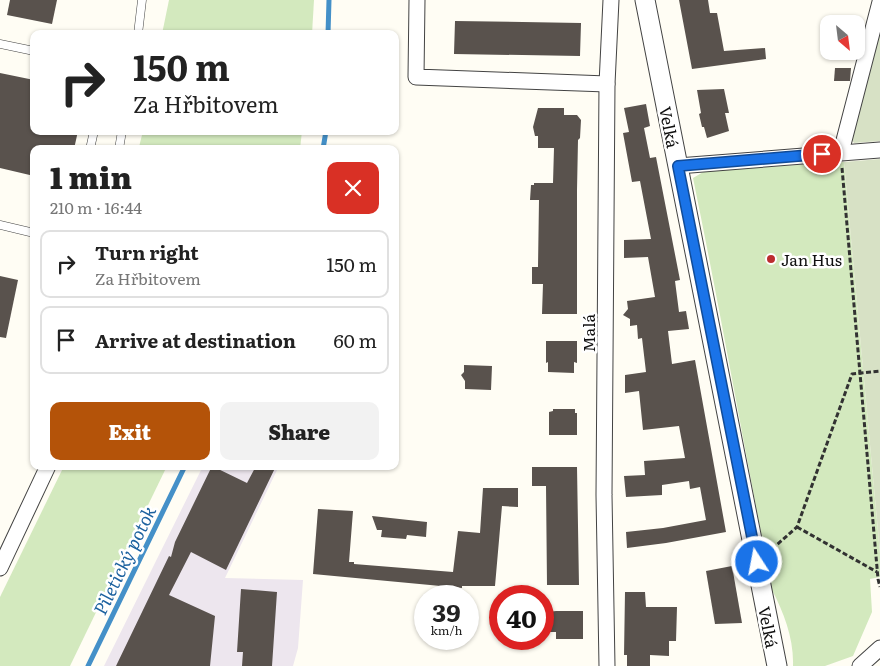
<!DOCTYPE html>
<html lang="en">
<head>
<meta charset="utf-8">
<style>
  :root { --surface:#fff; --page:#f2f2f2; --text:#222; --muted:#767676; --line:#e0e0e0; --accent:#b45309 }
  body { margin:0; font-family:Literata,serif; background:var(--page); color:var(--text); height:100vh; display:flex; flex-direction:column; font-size:19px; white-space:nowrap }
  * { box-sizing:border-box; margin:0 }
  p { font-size:16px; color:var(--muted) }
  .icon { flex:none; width:28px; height:28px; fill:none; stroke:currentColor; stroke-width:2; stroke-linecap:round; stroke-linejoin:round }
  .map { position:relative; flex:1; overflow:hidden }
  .side { position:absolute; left:30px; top:145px; width:369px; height:325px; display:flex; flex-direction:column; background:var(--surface); border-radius:10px; box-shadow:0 1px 4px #0004 }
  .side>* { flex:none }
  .banner { position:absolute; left:30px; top:30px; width:369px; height:105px; border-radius:10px; box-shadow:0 1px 4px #0004; background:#fff; color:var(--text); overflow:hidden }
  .needle { width:32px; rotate:152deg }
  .buttons { position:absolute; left:820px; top:15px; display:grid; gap:10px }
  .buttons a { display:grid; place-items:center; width:45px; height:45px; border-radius:10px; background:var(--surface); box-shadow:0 1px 4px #0004; font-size:25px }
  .speed { position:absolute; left:414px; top:585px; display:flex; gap:10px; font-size:25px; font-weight:700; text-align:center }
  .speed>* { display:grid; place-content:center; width:65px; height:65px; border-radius:50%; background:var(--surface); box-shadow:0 1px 4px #0004; line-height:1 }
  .speed small { font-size:12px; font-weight:400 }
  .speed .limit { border:8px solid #d22; background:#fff; color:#111 }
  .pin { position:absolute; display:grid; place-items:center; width:42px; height:42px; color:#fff; margin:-21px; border:2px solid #fff; border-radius:50%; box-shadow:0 1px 5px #0007 }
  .me { position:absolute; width:55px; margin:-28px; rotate:349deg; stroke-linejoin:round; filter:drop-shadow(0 0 4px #0008) }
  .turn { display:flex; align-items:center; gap:18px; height:105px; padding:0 20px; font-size:22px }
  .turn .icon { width:65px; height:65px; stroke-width:2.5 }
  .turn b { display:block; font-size:35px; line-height:42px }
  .round { display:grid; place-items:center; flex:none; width:52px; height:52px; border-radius:10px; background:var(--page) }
  .head { display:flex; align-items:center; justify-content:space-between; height:85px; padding:0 20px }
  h1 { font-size:30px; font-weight:800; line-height:38px }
  .action { display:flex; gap:10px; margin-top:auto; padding:10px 20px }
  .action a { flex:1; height:58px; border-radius:10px; background:var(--accent); color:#fff; font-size:20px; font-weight:800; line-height:58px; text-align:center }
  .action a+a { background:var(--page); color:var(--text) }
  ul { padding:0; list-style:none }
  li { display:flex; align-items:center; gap:15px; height:68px; margin:0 10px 8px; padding:0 10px; border:2px solid var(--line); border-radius:10px }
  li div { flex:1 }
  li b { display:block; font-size:19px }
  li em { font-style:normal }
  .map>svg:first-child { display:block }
</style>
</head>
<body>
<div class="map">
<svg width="880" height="666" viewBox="0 0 880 666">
  <rect width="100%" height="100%" fill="#fffdf4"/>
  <path fill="#ede6ee" d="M 203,466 L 279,466 L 225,578 L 303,580 L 298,648 L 293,666 L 104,666 Z"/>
  <g fill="#d3e9be">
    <path d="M 169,0 L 314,0 L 312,34 L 162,34 Z"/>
    <path d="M 143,131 L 302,131 L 300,149 L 154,149 L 139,147 Z"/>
    <path d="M 844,162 L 880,553 L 880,577 L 870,579 L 872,612 L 853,656 L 825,666 L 793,666 C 794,639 784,613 772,590 C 745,452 721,314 693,178 L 705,171 Z"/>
    <path d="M 64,466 L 167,466 L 70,666 L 0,666 L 0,597 Z"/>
  </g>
  <g fill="#d7e1c5">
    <path d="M 880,18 L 880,141 L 854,143 L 849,136 Z"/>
    <path d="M 880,159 L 880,553 L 844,162 Z"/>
  </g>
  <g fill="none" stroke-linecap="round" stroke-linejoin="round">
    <g stroke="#4490c8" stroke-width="5">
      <path d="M 328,34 L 329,0"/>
      <path d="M 323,149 L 326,131"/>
      <path d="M 88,666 L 185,466"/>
    </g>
  </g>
  <g fill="#59524d">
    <path d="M 10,0 L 57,0 L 52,24 L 7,15 Z"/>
    <path d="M 679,0 L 708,0 L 710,13 L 717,13 L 724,51 L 765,48 L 766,59 L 692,69 Z"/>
    <path d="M 455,21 L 581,23 L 580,56 L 454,54 Z"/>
    <path d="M 835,68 L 851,68 L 850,81 L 834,81 Z"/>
    <path d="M 0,73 L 34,80 L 34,131 L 78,131 L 74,149 L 34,149 L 34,176 L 0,168 Z"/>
    <path d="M 724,89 L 729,113 L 725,113 L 729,131 L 707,138 L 704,127 L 702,127 L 699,114 L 701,113 L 697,90 Z"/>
    <path d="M 646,104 L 650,126 L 644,128 L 650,158 L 656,157 L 680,280 L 675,281 L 679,312 L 686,311 L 689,329 L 668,331 L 672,364 L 695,360 L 726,532 L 666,543 L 627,548 L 626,532 L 663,528 L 706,520 L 700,487 L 690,489 L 689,481 L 662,485 L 662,495 L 626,497 L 624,476 L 645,475 L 644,461 L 685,458 L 679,426 L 643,430 L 639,391 L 625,393 L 625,375 L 646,372 L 642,338 L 638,339 L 637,325 L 630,326 L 630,319 L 623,315 L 628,309 L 627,301 L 655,297 L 648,257 L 624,258 L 624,240 L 651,239 L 640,181 L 632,182 L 623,133 L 629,132 L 624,108 Z"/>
    <path d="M 538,108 L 564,108 L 564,115 L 577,115 L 581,120 L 580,138 L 578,140 L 577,190 L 577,314 L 542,314 L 543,284 L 532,284 L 532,267 L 538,267 L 539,200 L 530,200 L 531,185 L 534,185 L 534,183 L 553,183 L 554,148 L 538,148 L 538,136 L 535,136 L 533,127 Z"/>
    <path d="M 0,276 L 18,280 L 6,338 L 0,337 Z"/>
    <path d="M 546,341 L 577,341 L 577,363 L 574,362 L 574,373 L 548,372 L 548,362 L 546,363 Z"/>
    <path d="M 464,365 L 492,366 L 491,390 L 465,389 L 465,381 L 461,375 L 464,372 Z"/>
    <path d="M 553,409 L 575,409 L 575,413 L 577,413 L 577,435 L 549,435 L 549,412 L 553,411 Z"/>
    <path d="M 212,466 L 247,483 L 256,466 L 276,466 L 226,570 L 191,552 L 169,595 L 215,616 L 210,666 L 116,666 L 169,556 L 171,557 L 175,542 Z"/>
    <path d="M 532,467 L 577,467 L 579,585 L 547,585 L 546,486 L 532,486 Z"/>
    <path d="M 483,488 L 518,488 L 518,507 L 502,506 L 495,586 L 462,586 L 462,588 L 313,574 L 318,509 L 353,511 L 349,562 L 354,562 L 354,564 L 453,572 L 458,531 L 480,533 Z"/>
    <path d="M 372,516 L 427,522 L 426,537 L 407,535 L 406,539 L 381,537 L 382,530 L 377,530 Z"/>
    <path d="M 732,566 L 742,623 L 715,624 L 706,571 Z"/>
    <path d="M 241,589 L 277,592 L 272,666 L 242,666 L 243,652 L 237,652 Z"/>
    <path d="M 625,592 L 645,592 L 646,607 L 677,607 L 676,641 L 669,641 L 669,656 L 650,655 L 650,666 L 627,666 L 627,655 L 624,655 Z"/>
    <path d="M 556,611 L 583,611 L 583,639 L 556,639 L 556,632 L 548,632 L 548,612 Z"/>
  </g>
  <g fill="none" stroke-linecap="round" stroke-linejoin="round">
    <g stroke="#434343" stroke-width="9">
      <g id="service">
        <path d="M 138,34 L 142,0"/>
        <path d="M 0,44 L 34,51"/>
        <path d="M 90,149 L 94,131"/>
        <path d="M 119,149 L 122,131"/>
        <path d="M 0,225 L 34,233"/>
      </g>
    </g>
    <g stroke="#434343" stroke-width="17">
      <g id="minor">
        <path d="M 417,0 L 416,77 L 607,84"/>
        <path d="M 841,152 L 880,2"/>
        <path d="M 678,166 L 880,150"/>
        <path d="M 0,568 L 48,466"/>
        <path d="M 607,666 L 604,495 L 607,84 L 611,0"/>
        <path d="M 860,666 L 880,648"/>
      </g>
    </g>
    <g stroke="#434343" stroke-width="21">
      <path id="tertiary" d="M 645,0 L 777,666"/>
    </g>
    <g stroke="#323232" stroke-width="3" stroke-dasharray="5 2.5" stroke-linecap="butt">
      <path d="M 842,168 L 878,579 L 880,587"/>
      <path d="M 797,527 L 877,572"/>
      <path d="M 772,549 L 797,527 L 852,374 L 880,371"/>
    </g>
    <use href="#service" stroke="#fff" stroke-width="8"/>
    <use href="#minor" stroke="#fff" stroke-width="15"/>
    <use href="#tertiary" stroke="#fff" stroke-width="19"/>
  </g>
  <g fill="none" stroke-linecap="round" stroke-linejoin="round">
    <g stroke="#114b97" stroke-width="12">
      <path id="route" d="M 757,562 L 678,166 L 822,154"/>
    </g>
    <use href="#route" stroke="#1a73e8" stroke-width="9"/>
  </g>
  <circle fill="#bc2d2f" stroke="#fff" stroke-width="2" cx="771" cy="259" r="5"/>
  <g text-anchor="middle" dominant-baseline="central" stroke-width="5" stroke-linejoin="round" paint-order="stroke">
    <g font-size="16" fill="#101010" stroke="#fff">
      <text transform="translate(670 127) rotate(79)">Velká</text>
      <text transform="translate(588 333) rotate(-90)">Malá</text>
      <text transform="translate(769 627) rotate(79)">Velká</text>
    </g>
    <g font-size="16" fill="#101010" stroke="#fff" text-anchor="start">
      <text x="781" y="259">Jan Hus</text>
    </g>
    <g font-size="18" font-style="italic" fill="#1d629f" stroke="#fff">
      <text transform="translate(124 560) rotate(-64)">Piletický potok</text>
    </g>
  </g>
</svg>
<div class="buttons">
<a><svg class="needle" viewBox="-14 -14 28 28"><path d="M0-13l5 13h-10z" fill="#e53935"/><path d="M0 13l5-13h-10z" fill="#767676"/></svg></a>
</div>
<div class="speed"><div>39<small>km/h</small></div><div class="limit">40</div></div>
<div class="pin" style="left:822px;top:154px;background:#d93025"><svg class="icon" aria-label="arrive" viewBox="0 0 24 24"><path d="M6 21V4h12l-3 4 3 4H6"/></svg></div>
<svg class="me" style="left:757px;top:562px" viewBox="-20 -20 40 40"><circle r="17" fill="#1a73e8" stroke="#fff" stroke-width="3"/><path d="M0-11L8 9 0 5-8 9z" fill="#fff"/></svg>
<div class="banner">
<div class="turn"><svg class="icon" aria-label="right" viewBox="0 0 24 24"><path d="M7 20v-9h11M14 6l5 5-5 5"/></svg><div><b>150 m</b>Za Hřbitovem</div></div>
</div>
<section class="side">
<div class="head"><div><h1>1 min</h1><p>210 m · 16:44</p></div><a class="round" style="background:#d93025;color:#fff"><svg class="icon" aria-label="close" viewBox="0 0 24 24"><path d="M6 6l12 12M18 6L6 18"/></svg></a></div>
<ul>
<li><svg class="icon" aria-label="right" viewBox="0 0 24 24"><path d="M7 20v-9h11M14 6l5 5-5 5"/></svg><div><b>Turn right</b><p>Za Hřbitovem</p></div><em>150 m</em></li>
<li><svg class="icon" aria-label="arrive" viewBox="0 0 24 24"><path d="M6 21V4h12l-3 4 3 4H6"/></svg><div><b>Arrive at destination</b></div><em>60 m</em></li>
</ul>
<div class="action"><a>Exit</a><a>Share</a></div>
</section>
</div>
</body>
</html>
